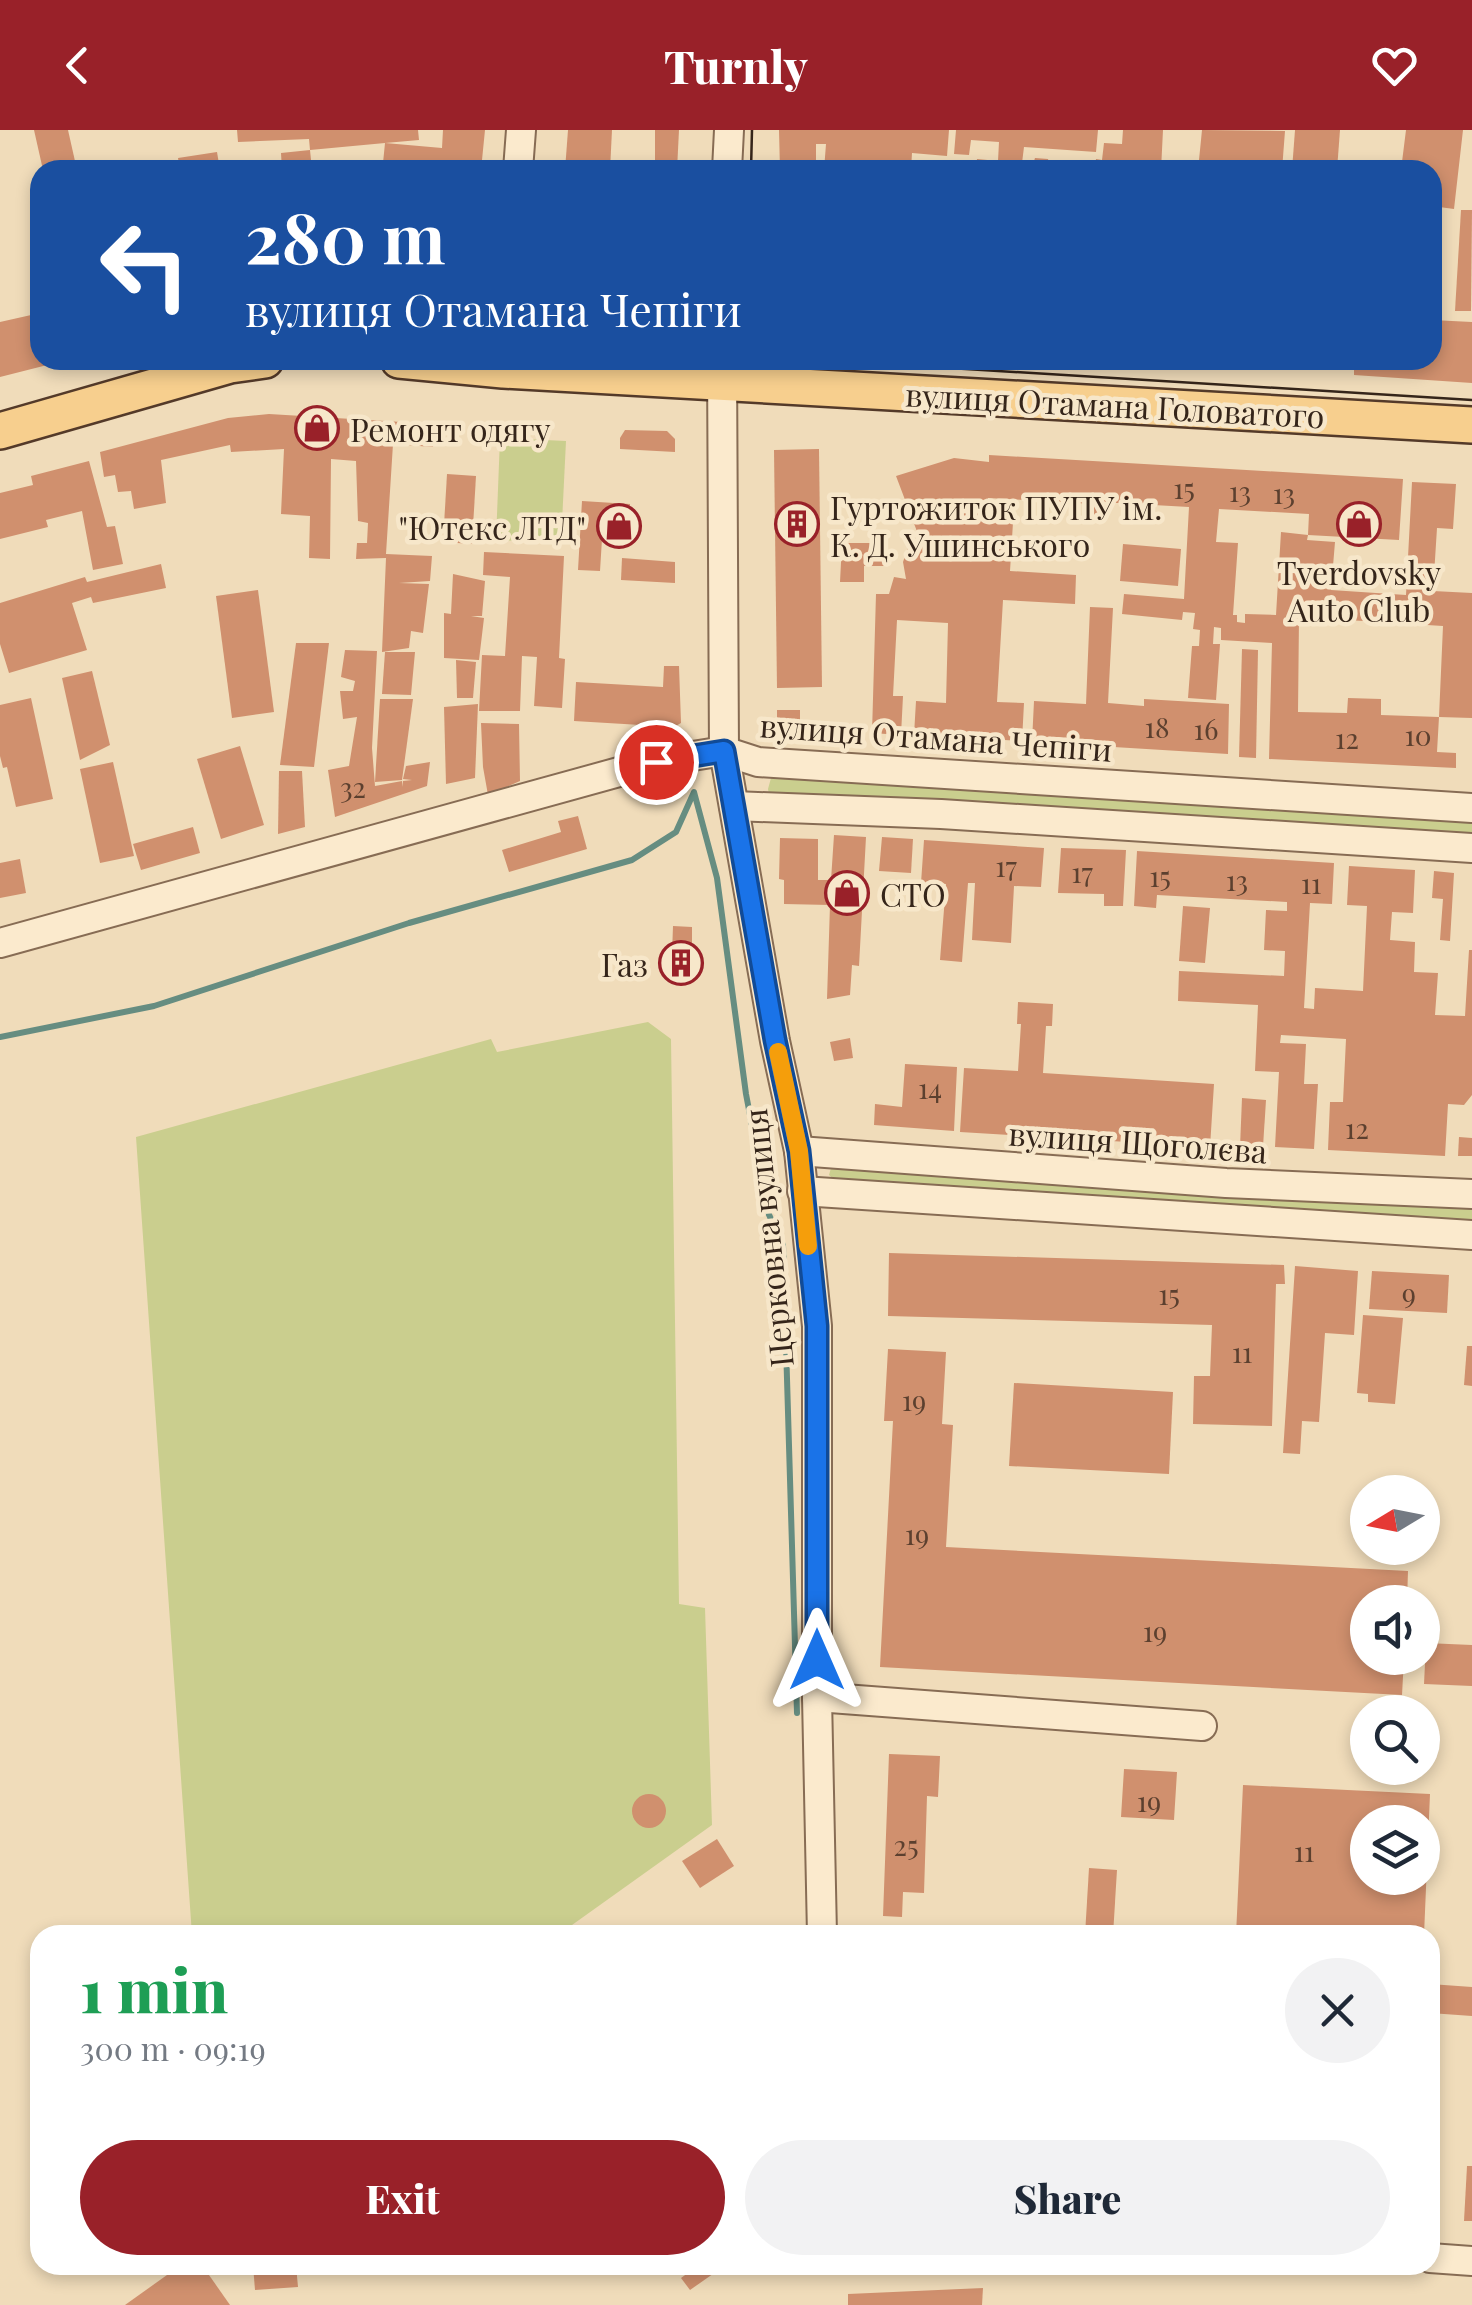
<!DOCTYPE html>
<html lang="en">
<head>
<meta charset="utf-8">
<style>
  :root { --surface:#fff; --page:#f2f2f3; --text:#1f2937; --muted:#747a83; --accent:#992129 }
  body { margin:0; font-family:"Playfair Display",serif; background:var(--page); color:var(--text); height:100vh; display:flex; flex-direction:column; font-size:38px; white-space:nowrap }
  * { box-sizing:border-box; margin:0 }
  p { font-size:32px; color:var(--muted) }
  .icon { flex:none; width:55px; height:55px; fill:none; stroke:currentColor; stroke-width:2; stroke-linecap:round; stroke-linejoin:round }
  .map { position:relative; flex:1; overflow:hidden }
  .details { position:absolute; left:30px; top:1795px; width:1410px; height:350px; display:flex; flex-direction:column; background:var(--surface); border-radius:30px; box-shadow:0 5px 15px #0003 }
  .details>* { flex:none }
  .banner { position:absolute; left:30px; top:30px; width:1412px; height:210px; border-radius:30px; box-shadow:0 5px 15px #0003; background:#1a4fa0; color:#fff; overflow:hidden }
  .needle { width:65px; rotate:260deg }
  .tools { position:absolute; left:1350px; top:1345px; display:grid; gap:20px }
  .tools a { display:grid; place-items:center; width:90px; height:90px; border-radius:50%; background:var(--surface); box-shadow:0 5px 15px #0003; font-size:50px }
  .pin { position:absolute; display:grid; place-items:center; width:85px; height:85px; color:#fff; margin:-42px; border:5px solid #fff; border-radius:50%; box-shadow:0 2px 10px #0007 }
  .me { position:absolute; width:110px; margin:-55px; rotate:0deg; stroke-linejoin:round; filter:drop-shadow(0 0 8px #0008) }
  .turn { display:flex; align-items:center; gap:35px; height:210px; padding:0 50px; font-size:45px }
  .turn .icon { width:130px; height:130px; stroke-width:2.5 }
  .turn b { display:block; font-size:70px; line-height:85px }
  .round { display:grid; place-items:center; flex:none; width:105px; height:105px; border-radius:52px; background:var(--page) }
  .headline { display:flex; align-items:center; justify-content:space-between; height:170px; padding:0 50px }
  h1 { font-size:60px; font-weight:800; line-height:75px; color:#1e9e55 }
  .button { display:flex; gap:20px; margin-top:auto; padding:20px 50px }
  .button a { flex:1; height:115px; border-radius:60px; background:var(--accent); color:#fff; font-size:40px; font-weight:800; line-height:115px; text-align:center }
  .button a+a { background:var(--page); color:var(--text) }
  header { display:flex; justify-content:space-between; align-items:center; height:130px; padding:0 50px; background:var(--accent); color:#fff; font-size:45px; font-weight:800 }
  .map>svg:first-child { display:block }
</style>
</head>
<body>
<header><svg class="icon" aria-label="back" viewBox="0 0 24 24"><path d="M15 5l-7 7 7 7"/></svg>Turnly<svg class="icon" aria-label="heart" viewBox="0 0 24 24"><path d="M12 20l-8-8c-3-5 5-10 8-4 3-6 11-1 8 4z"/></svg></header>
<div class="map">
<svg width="1472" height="2175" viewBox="0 0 1472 2175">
  <rect width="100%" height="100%" fill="#f0dcba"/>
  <g fill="#cace8e">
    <path d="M 500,308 L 566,311 L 561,413 L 496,410 Z"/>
    <path d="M 779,646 L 1472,686 L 1472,711 L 770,670 L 768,659 L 771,648 Z"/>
    <path d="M 648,892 L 671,909 L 679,1474 L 705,1478 L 712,1695 L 558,1805 L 192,1805 L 136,1007 L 491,909 L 497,922 Z"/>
    <path d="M 843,1034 L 1472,1072 L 1472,1092 L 836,1051 L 829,1045 L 831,1038 Z"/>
  </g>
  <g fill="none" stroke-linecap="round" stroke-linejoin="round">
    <path stroke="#668d81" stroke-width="6" d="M 0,907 L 154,876 L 409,793 L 632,730 L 676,702 L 694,662 L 717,748 L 746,964 L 757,1022 L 759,1063 L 783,1115 L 797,1583"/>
  </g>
  <g fill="#d0906e" fill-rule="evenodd">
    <path d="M 34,0 L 68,0 L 77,40 L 43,40 Z"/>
    <path d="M 237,0 L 418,0 L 419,10 L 385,13 L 442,18 L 443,0 L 485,0 L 481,40 L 383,33 L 385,13 L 310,20 L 312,40 L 282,40 L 281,23 L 310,20 L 309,9 L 238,12 Z"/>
    <path d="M 568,0 L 612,0 L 610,40 L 565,40 Z"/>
    <path d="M 655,0 L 679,0 L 677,40 L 655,40 Z"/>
    <path d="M 779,0 L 949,0 L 947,26 L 912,23 L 911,40 L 824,40 L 826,14 L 816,14 L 816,40 L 780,40 Z"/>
    <path d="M 956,0 L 1098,0 L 1096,22 L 1024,17 L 1022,33 L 1033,34 L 1035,28 L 1048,29 L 1051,40 L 976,40 L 977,29 L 998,31 L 999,12 L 971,10 L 969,25 L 954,24 Z"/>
    <path d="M 1123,0 L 1163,0 L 1161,40 L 1095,40 L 1096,29 L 1102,30 L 1104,13 L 1122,14 Z"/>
    <path d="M 1202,0 L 1285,1 L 1282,40 L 1220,36 L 1219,40 L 1198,40 Z"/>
    <path d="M 1295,0 L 1340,0 L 1337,40 L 1292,40 Z"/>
    <path d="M 1406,0 L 1463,0 L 1454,79 L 1432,76 L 1432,40 L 1401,40 Z"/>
    <path d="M 217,22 L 220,40 L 180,40 L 178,28 Z"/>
    <path d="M 1461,80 L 1472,80 L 1471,181 L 1455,181 Z"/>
    <path d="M 40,183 L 40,230 L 63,231 L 0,247 L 0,192 Z"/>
    <path d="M 1432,190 L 1472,192 L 1472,253 L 1354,245 L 1354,230 L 1432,230 Z"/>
    <path d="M 1150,230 L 1220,230 L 1220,238 L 1150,233 Z"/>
    <path d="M 1234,230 L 1274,230 L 1273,239 L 1233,236 Z"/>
    <path d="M 269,284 L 435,294 L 433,317 L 393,314 L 386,424 L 432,426 L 430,451 L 399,453 L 429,454 L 423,503 L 411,501 L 409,518 L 382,522 L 386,428 L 356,429 L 357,413 L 367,413 L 368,393 L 358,391 L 356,331 L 331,329 L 330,429 L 309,428 L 310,386 L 281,384 L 284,319 L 231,322 L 230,315 L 161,330 L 166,373 L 134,379 L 131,361 L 118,362 L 115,345 L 104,347 L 100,322 L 228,288 Z"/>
    <path d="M 625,300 L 667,301 L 675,309 L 675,322 L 620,319 L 620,308 Z"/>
    <path d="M 819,319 L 822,557 L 777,558 L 774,320 Z"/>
    <path d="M 989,325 L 1403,349 L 1399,410 L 1308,405 L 1307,410 L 1335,412 L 1331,460 L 1406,465 L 1412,352 L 1456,354 L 1453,399 L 1437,398 L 1433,461 L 1472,463 L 1472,588 L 1439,587 L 1437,622 L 1456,623 L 1456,638 L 1269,629 L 1272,513 L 1221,510 L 1221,498 L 1214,497 L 1213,514 L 1220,514 L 1216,570 L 1188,568 L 1192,516 L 1199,516 L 1200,500 L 1193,499 L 1195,483 L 1183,482 L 1182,490 L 1122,484 L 1124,464 L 1184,469 L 1189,377 L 1100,372 L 1100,386 L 1093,385 L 1093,374 L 988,368 L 987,375 L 1014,376 L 1010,441 L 1076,445 L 1075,474 L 1003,470 L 997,572 L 1024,573 L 1022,611 L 914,605 L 916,571 L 946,573 L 948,493 L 897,490 L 893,566 L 903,566 L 901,605 L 872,603 L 876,464 L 889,464 L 894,447 L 906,449 L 903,432 L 909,414 L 921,412 L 896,346 L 954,328 L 989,332 ZM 1219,379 L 1309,384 L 1308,405 L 1281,402 L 1276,485 L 1245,484 L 1245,493 L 1237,492 L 1237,485 L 1233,485 L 1238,413 L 1216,412 ZM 1299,487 L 1443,496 L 1439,587 L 1381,585 L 1381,569 L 1348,568 L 1347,583 L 1298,582 Z"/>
    <path d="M 89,331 L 107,397 L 115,396 L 123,434 L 93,440 L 82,381 L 46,390 L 48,397 L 0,409 L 0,363 L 33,355 L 31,346 Z"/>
    <path d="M 447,344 L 476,346 L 472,414 L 443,412 Z"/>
    <path d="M 582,371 L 630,374 L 628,411 L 602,409 L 600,441 L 578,440 Z"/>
    <path d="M 842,413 L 885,413 L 885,436 L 864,436 L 864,452 L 840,452 Z"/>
    <path d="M 1123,414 L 1181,419 L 1178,456 L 1120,451 Z"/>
    <path d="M 484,422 L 564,426 L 559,528 L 565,529 L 562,578 L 534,576 L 537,527 L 522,526 L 520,581 L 479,581 L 482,525 L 505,526 L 510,447 L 483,445 Z"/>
    <path d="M 622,428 L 675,432 L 675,453 L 621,450 Z"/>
    <path d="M 161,434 L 166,458 L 93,473 L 91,467 L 72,473 L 87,520 L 9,543 L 0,514 L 0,473 L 85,447 L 87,452 Z"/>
    <path d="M 453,444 L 485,451 L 482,486 L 471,486 L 484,488 L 479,530 L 444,528 L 444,483 L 451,484 Z"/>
    <path d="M 258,460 L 274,582 L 232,588 L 216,466 Z"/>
    <path d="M 1090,477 L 1113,478 L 1108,573 L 1144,576 L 1144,569 L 1229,574 L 1228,624 L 1032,612 L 1034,571 L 1086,574 Z"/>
    <path d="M 296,513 L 329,513 L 314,637 L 280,635 Z"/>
    <path d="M 1242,519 L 1258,520 L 1256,628 L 1239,627 Z"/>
    <path d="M 345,520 L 377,521 L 372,618 L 375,656 L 402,651 L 402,657 L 403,651 L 412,650 L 403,649 L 406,636 L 430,632 L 427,656 L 335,687 L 328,640 L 349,636 L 357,587 L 343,589 L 340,561 L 353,561 L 355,551 L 341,547 Z"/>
    <path d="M 385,522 L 415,522 L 411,565 L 382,564 Z"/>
    <path d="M 456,530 L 476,532 L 473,568 L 457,568 Z"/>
    <path d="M 664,536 L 679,536 L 681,593 L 674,597 L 574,591 L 576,552 L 663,557 Z"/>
    <path d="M 92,541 L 110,615 L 80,630 L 62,548 Z"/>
    <path d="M 31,568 L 53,669 L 16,677 L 7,637 L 3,638 L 0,626 L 0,575 Z"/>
    <path d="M 380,569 L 413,569 L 402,650 L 375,652 Z"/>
    <path d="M 478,574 L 475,648 L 446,654 L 444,577 Z"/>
    <path d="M 777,580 L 800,580 L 800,604 L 777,603 Z"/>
    <path d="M 481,593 L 519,594 L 520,651 L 502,659 L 502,664 L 488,665 L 483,637 Z"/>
    <path d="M 240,616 L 264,695 L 221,709 L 197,629 Z"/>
    <path d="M 113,632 L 134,726 L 100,733 L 80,639 Z"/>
    <path d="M 279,641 L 302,641 L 305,697 L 278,704 Z"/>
    <path d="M 578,686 L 587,719 L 509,742 L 502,720 L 561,702 L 558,691 Z"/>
    <path d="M 193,697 L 200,723 L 141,740 L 133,714 Z"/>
    <path d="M 834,705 L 866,707 L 859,836 L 852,835 L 850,865 L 827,869 L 830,775 L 784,774 L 784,750 L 779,749 L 780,708 L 818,709 L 818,750 L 831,750 Z"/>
    <path d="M 882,707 L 913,709 L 911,743 L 879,741 Z"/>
    <path d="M 924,710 L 1044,718 L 1041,757 L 1014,756 L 1011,813 L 972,810 L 975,753 L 968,753 L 962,832 L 940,830 L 946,754 L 921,753 Z"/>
    <path d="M 1061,718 L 1126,720 L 1123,776 L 1104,776 L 1104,764 L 1058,763 Z"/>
    <path d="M 1137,721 L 1334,733 L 1332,774 L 1310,773 L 1304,878 L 1314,879 L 1315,858 L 1363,861 L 1367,776 L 1347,775 L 1349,736 L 1415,740 L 1413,783 L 1392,782 L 1390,810 L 1415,812 L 1414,842 L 1438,843 L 1435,885 L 1465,886 L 1469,820 L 1472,820 L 1472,965 L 1464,975 L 1448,974 L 1445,1026 L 1328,1020 L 1330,972 L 1343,972 L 1346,909 L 1281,905 L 1280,913 L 1306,914 L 1304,954 L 1318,954 L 1314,1019 L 1275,1017 L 1279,942 L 1255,941 L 1258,875 L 1178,871 L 1179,841 L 1284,846 L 1285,821 L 1264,820 L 1266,780 L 1287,781 L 1287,772 L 1157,765 L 1156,778 L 1134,776 Z"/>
    <path d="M 20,729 L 26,763 L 0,768 L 0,733 Z"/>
    <path d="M 1434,741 L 1454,743 L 1450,811 L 1440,810 L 1443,769 L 1432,768 Z"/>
    <path d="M 1183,776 L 1210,778 L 1205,833 L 1179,831 Z"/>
    <path d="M 673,796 L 692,797 L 692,823 L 699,822 L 698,842 L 663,844 L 663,824 L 672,824 Z"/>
    <path d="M 1018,872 L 1053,874 L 1052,896 L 1046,896 L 1043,943 L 1214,954 L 1210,1017 L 960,1002 L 964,938 L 1018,941 L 1021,894 L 1017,894 Z"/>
    <path d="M 850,908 L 853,928 L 834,931 L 830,912 Z"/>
    <path d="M 905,934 L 957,937 L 954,1001 L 874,995 L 875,974 L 902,977 Z"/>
    <path d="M 1242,968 L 1266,970 L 1263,1017 L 1240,1017 Z"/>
    <path d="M 1459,1007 L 1472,1008 L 1472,1026 L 1458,1026 Z"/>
    <path d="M 889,1123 L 1284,1135 L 1285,1154 L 1276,1154 L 1272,1296 L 1193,1294 L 1194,1246 L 1210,1246 L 1212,1195 L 888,1186 Z"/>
    <path d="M 1295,1136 L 1358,1141 L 1354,1205 L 1325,1203 L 1319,1292 L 1302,1291 L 1300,1324 L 1283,1323 Z"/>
    <path d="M 1372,1141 L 1449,1145 L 1447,1183 L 1369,1179 Z"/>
    <path d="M 1363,1185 L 1403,1188 L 1395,1274 L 1368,1272 L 1368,1264 L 1357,1263 Z"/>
    <path d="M 1467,1216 L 1472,1216 L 1472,1256 L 1464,1255 Z"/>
    <path d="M 888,1219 L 946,1222 L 942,1294 L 953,1295 L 946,1417 L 1408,1441 L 1407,1472 L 1368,1472 L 1368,1528 L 1404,1528 L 1402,1565 L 880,1537 L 893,1291 L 884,1291 Z"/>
    <path d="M 1014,1253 L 1173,1262 L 1169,1344 L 1009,1336 Z"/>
    <path d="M 1426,1513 L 1472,1515 L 1472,1556 L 1424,1554 Z"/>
    <path d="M 889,1624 L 940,1626 L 938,1667 L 927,1666 L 924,1763 L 903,1762 L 902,1787 L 883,1786 Z"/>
    <path d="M 1124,1639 L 1177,1642 L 1174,1690 L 1121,1687 Z"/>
    <path d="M 1243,1655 L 1430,1664 L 1424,1805 L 1236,1805 ZM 1368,1692 L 1422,1692 L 1422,1748 L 1368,1748 Z"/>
    <circle cx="649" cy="1681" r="17"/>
    <path d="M 717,1709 L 734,1736 L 700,1758 L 682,1731 Z"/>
    <path d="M 1089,1738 L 1117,1740 L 1113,1805 L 1085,1805 Z"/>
    <path d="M 1430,1854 L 1472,1857 L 1472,1886 L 1430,1883 Z"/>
    <path d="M 1467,2036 L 1472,2036 L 1472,2091 L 1464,2091 Z"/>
    <path d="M 181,2135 L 202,2135 L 230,2175 L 125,2175 Z"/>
    <path d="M 253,2135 L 296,2135 L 298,2157 L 255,2160 Z"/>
    <path d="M 699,2135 L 717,2135 L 720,2139 L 690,2160 L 681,2148 Z"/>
    <path d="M 983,2158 L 982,2175 L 848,2175 L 848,2164 Z"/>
  </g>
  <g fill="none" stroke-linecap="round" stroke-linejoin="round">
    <g stroke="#876c54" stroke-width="32">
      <g id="minor">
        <path d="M 518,40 L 521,0"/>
        <path d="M 727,40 L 729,0"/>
        <path d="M 722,230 L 724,621 L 775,911 L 799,1021 L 817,1196 L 817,1567 L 822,1805"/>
        <path d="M 734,676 L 941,684 L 1472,718"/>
        <path d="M 0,813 L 655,632 L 724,621 L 758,632 L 1472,678"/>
        <path d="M 799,1021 L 1226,1053 L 1472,1064"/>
        <path d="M 802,1061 L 1472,1105"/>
        <path d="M 817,1567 L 1202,1596"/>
        <path d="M 1430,2128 L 1472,2131"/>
      </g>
    </g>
    <g stroke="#543a29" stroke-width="40">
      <g id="major">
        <path d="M 399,230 L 503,240 L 1472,295"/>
        <path d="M 0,301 L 230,235 L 265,230"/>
      </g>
    </g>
    <use href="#minor" stroke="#fbeacd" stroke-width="28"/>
    <use href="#major" stroke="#f7cf8e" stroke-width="35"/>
    <g stroke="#35251a" stroke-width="2.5">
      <path d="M 751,40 L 752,0"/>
      <path d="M 820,230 L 1472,270"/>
    </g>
  </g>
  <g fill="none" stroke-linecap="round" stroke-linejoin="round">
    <g stroke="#114b97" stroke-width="25">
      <path id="route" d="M 656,632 L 724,621 L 775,910 L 799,1021 L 817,1196 L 817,1530"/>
    </g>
    <use href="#route" stroke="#1a73e8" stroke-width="18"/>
    <path stroke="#f59e0b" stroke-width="18" d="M 778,922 L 799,1021 L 808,1116"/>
  </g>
  <defs>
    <g id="shop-ring" transform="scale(2.25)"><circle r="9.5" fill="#f7e7ca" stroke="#992129" stroke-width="1.5"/><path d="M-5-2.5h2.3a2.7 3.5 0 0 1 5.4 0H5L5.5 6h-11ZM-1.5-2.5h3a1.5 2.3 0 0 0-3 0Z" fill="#992129"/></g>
    <g id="building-ring" transform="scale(2.25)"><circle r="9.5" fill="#f7e7ca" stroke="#992129" stroke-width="1.5"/><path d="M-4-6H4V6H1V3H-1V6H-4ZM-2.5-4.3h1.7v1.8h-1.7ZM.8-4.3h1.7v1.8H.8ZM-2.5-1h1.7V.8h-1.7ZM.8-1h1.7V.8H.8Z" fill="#992129"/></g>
  </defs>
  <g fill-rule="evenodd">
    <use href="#shop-ring" x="317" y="298"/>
    <use href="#building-ring" x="797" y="394"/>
    <use href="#shop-ring" x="1359" y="394"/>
    <use href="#shop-ring" x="619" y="396"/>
    <use href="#shop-ring" x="847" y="763"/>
    <use href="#building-ring" x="681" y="833"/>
  </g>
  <g text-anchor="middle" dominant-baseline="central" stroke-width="9" stroke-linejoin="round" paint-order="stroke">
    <g font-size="28" fill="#5c402f">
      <text x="1184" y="357">15</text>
      <text x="1240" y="360">13</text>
      <text x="1284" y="362">13</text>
      <text x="1157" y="596">18</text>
      <text x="1206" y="598">16</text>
      <text x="1418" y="604">10</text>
      <text x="1347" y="607">12</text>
      <text x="353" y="656">32</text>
      <text x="1006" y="735">17</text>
      <text x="1082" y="741">17</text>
      <text x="1160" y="745">15</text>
      <text x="1237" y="749">13</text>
      <text x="1311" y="752">11</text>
      <text x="930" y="957">14</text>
      <text x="1357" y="997">12</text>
      <text x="1409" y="1162">9</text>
      <text x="1169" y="1163">15</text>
      <text x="1242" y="1221">11</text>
      <text x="914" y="1269">19</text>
      <text x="917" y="1403">19</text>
      <text x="1155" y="1500">19</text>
      <text x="1149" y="1670">19</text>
      <text x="906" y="1714">25</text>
      <text x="1304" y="1720">11</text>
    </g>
    <g font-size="32" fill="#35251a" stroke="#f7e7ca">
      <text transform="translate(1115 274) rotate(3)">вулиця Отамана Головатого</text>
      <text transform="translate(936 606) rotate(4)">вулиця Отамана Чепіги</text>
      <text transform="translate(1138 1011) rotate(4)">вулиця Щоголєва</text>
      <text transform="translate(767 1108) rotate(-96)">Церковна вулиця</text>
    </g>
    <g font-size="32" fill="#35251a" stroke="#f7e7ca" text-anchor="start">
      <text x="350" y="298">Ремонт одягу</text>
      <text x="830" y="376">Гуртожиток ПУПУ ім.<tspan x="830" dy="37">К. Д. Ушинського</tspan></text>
      <text x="586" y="396" text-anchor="end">"Ютекс ЛТД"</text>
      <text x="1359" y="441" text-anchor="middle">Tverdovsky<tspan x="1359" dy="37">Auto Club</tspan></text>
      <text x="880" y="763">СТО</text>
      <text x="648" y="833" text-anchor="end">Газ</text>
    </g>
  </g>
</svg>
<div class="tools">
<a><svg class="needle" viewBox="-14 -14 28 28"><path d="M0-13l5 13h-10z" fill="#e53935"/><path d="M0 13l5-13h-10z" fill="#747a83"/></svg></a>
<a><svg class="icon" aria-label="sound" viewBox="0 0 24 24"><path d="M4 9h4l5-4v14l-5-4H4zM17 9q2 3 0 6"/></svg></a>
<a><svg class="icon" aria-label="search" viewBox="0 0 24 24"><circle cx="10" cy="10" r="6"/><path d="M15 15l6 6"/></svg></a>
<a><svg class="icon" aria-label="layers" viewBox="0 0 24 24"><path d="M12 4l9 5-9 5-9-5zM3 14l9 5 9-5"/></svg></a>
</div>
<div class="pin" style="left:656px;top:632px;background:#d93025"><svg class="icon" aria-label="arrive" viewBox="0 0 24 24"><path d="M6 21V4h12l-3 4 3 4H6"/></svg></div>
<svg class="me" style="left:817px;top:1530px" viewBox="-20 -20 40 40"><path d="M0-17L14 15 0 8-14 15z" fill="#1a73e8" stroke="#fff" stroke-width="4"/></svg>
<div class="banner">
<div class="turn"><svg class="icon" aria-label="left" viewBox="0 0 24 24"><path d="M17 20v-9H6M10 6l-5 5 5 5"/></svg><div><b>280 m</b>вулиця Отамана Чепіги</div></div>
</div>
<section class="details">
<div class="headline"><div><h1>1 min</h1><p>300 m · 09:19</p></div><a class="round"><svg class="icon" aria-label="close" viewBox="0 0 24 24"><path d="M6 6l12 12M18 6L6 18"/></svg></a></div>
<div class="button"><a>Exit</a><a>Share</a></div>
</section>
</div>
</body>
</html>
